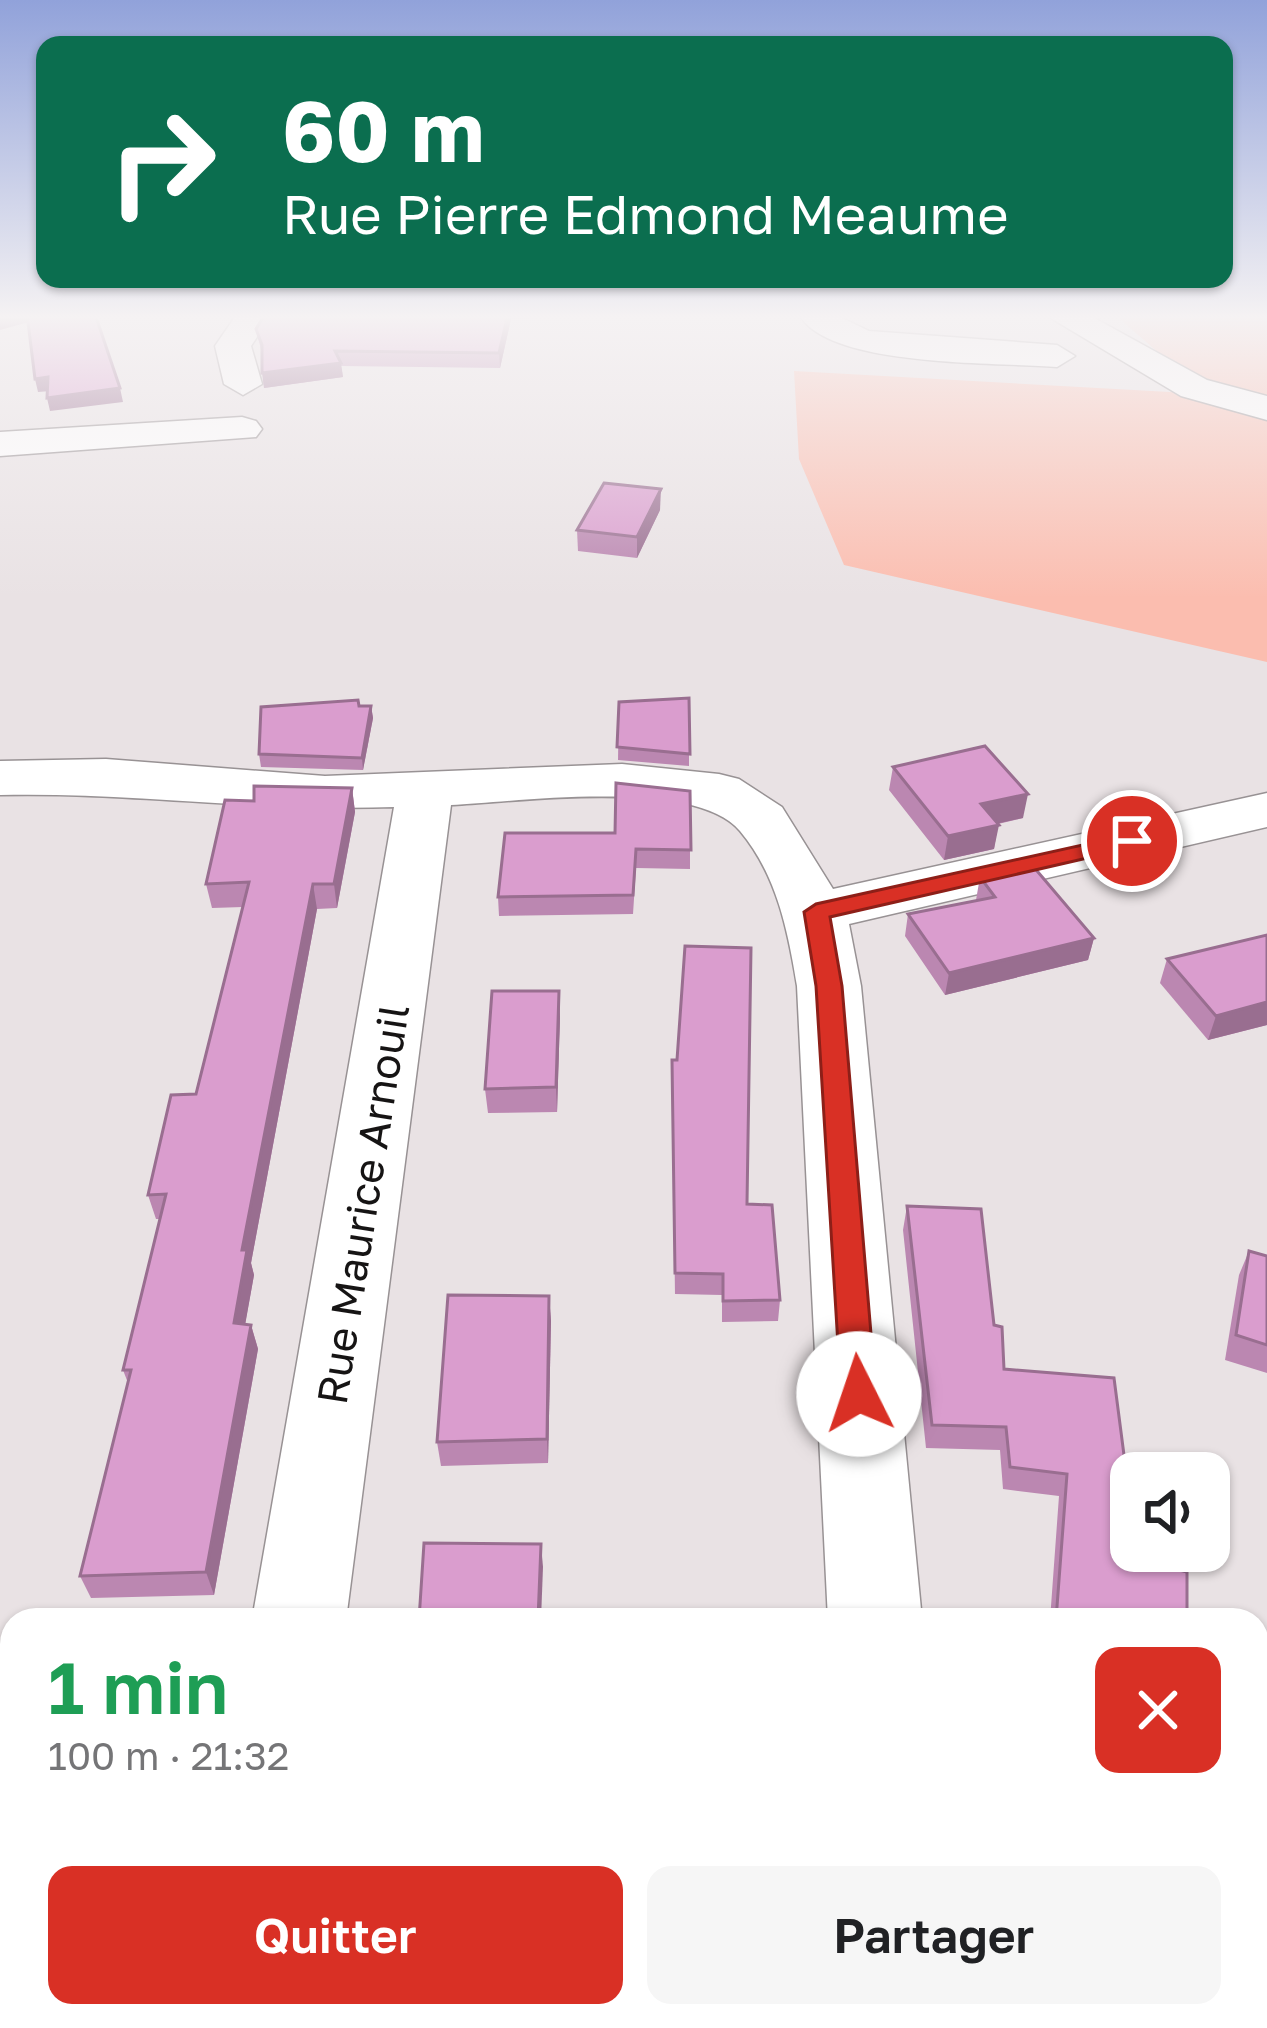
<!DOCTYPE html>
<html lang="fr">
<head>
<meta charset="utf-8">
<style>
  :root { --surface:#fff; --page:#f6f6f6; --text:#202124; --muted:#757577; --accent:#d93025 }
  body { margin:0; font-family:"Golos Text",sans-serif; background:var(--page); color:var(--text); height:100vh; display:flex; flex-direction:column; font-size:45px; white-space:nowrap }
  * { box-sizing:border-box; margin:0 }
  p { font-size:39px; color:var(--muted) }
  .icon { flex:none; width:66px; height:66px; fill:none; stroke:currentColor; stroke-width:2; stroke-linecap:round; stroke-linejoin:round }
  .map { position:relative; flex:1; overflow:hidden }
  .drawer { position:absolute; left:0px; top:1608px; width:1269px; height:420px; display:flex; flex-direction:column; background:var(--surface); border-radius:36px 36px 0 0; box-shadow:0 3px 9px #0004 }
  .drawer>* { flex:none }
  .guide { position:absolute; left:36px; top:36px; width:1197px; height:252px; border-radius:24px; box-shadow:0 3px 9px #0004; background:#0b6e4f; color:#fff; overflow:hidden }
  .controls { position:absolute; left:1110px; top:1452px; display:grid; gap:24px }
  .controls a { display:grid; place-items:center; width:120px; height:120px; border-radius:24px; background:var(--surface); box-shadow:0 3px 9px #0004; font-size:60px }
  .pin { position:absolute; display:grid; place-items:center; width:102px; height:102px; color:#fff; margin:-51px; border:6px solid #fff; border-radius:50%; box-shadow:0 3px 12px #0007 }
  .me { position:absolute; width:132px; margin:-66px; rotate:356deg; stroke-linejoin:round; filter:drop-shadow(0 0 9px #0008) }
  .turn { display:flex; align-items:center; gap:42px; height:252px; padding:0 48px; font-size:54px }
  .turn .icon { width:156px; height:156px; stroke-width:2.5 }
  .turn b { display:block; font-size:84px; line-height:102px }
  .round { display:grid; place-items:center; flex:none; width:126px; height:126px; border-radius:24px; background:var(--page) }
  .head { display:flex; align-items:center; justify-content:space-between; height:204px; padding:0 48px }
  h1 { font-size:72px; font-weight:600; line-height:90px; color:#1e9e55 }
  .button { display:flex; gap:24px; margin-top:auto; padding:24px 48px }
  .button a { flex:1; height:138px; border-radius:24px; background:var(--accent); color:#fff; font-size:48px; font-weight:600; line-height:138px; text-align:center }
  .button a+a { background:var(--page); color:var(--text) }
  .map>svg:first-child { display:block }
</style>
</head>
<body>
<div class="map">
<svg width="1267" height="2028" viewBox="0 0 1267 2028">
  <rect width="100%" height="100%" fill="#e9e2e4"/>
  <g fill="#fbbdaf">
    <path d="M 1114,314 L 1267,314 L 1267,662 L 844,565 L 799,459 L 794,371 L 1206,394 Z"/>
    <path d="M 1267,1893 L 1267,2028 L 952,2028 L 980,2016 L 1257,2016 L 1257,1897 Z"/>
  </g>
  <g fill="none" stroke-linecap="round" stroke-linejoin="round">
    <g stroke="#989294" stroke-width="3">
      <g id="minor">
        <path d="M 237,314 L 272,314 L 251,346 L 262,384 L 243,395 L 224,384 L 215,346 Z"/>
        <path d="M 799,314 L 834,314 L 869,331 L 1057,345 L 1075,356 L 1057,367 C 999,362 827,368 799,314 Z"/>
        <path d="M 1044,314 L 1087,314 L 1207,380 L 1267,396 L 1267,420 L 1181,396 Z"/>
        <path d="M 242,417 L 256,421 L 262,429 L 256,437 L 0,456 L 0,432 Z"/>
        <path d="M 106,759 L 325,776 L 622,764 L 719,774 L 739,779 L 782,807 L 833,889 L 1267,793 L 1267,827 L 849,924 L 861,986 L 922,1620 L 828,1620 L 797,986 C 788,931 777,875 740,831 C 694,777 518,802 451,805 L 346,1620 L 252,1620 L 394,807 C 262,812 132,792 0,795 L 0,761 Z"/>
        <path d="M 12,1961 L 12,2016 L 69,2016 L 64,2028 L 0,2028 L 0,1962 Z"/>
        <path d="M 184,2016 L 294,2016 L 293,2028 L 181,2028 Z"/>
        <path d="M 809,2016 L 919,2016 L 918,2028 L 806,2028 Z"/>
      </g>
    </g>
    <use href="#minor" fill="#fff" fill-rule="evenodd"/>
  </g>
  <g fill="#bb87b1">
    <path d="M 265,314 L 695,314 L 511,319 L 500,368 L 341,366 L 343,377 L 264,388 L 262,354 L 256,329 Z"/>
    <path d="M 660,510 L 637,558 L 578,551 L 577,530 Z"/>
    <path d="M 689,698 L 689,766 L 618,760 L 619,702 Z"/>
    <path d="M 359,706 L 371,706 L 373,718 L 363,770 L 261,767 L 259,754 Z"/>
    <path d="M 893,767 L 1023,818 L 998,824 L 994,849 L 944,860 L 889,790 Z"/>
    <path d="M 352,788 L 355,812 L 337,908 L 317,909 L 251,1263 L 254,1275 L 245,1324 L 251,1325 L 258,1349 L 214,1595 L 91,1598 L 80,1576 L 128,1383 L 123,1370 L 160,1219 L 156,1219 L 148,1195 L 196,1094 L 243,907 L 212,908 L 206,884 L 254,801 Z"/>
    <path d="M 690,791 L 690,869 L 636,868 L 633,914 L 499,916 L 498,897 Z"/>
    <path d="M 980,877 L 1094,938 L 1088,960 L 945,995 L 905,936 L 908,914 L 976,900 Z"/>
    <path d="M 1267,935 L 1267,1025 L 1208,1040 L 1160,983 L 1167,959 Z"/>
    <path d="M 560,1016 L 557,1112 L 488,1113 L 485,1089 Z"/>
    <path d="M 672,1081 L 747,1204 L 780,1300 L 778,1321 L 722,1322 L 722,1295 L 675,1294 Z"/>
    <path d="M 907,1206 L 994,1325 L 1004,1369 L 1138,1559 L 1187,1620 L 1050,1620 L 1059,1496 L 1003,1489 L 1000,1450 L 926,1448 L 903,1230 Z"/>
    <path d="M 1249,1251 L 1267,1256 L 1267,1373 L 1225,1360 L 1239,1275 Z"/>
    <path d="M 549,1296 L 551,1321 L 548,1463 L 441,1466 L 437,1442 Z"/>
    <path d="M 403,2016 L 554,2016 L 554,2018 L 405,2021 Z"/>
  </g>
  <g fill="#996e90">
    <path d="M 7,314 L 27,314 L 29,322 L 0,330 L 0,316 Z"/>
    <path d="M 508,314 L 510,314 L 511,319 L 500,368 L 499,353 Z"/>
    <path d="M 341,363 L 343,377 L 264,388 L 262,373 Z"/>
    <path d="M 48,377 L 51,391 L 38,392 L 35,379 Z"/>
    <path d="M 120,388 L 123,402 L 50,411 L 47,398 Z"/>
    <path d="M 661,489 L 660,510 L 637,558 L 637,537 Z"/>
    <path d="M 371,706 L 373,718 L 363,770 L 362,758 Z"/>
    <path d="M 352,788 L 355,812 L 337,908 L 334,884 Z"/>
    <path d="M 1028,794 L 1023,818 L 977,828 L 981,804 Z"/>
    <path d="M 999,825 L 994,849 L 944,860 L 948,836 Z"/>
    <path d="M 313,884 L 317,909 L 251,1263 L 254,1275 L 241,1348 L 234,1323 L 242,1250 Z"/>
    <path d="M 1094,938 L 1088,960 L 945,995 L 949,973 Z"/>
    <path d="M 559,991 L 560,1016 L 557,1112 L 556,1087 Z"/>
    <path d="M 1267,1002 L 1267,1025 L 1208,1040 L 1216,1016 Z"/>
    <path d="M 549,1296 L 551,1321 L 548,1463 L 547,1439 Z"/>
    <path d="M 251,1325 L 258,1349 L 214,1595 L 206,1572 Z"/>
    <path d="M 541,1544 L 543,1567 L 541,1620 L 538,1620 Z"/>
  </g>
  <g fill="#da9dce" stroke="#996e90" stroke-width="3">
    <path d="M 27,314 L 95,314 L 120,388 L 47,398 L 48,377 L 35,379 Z"/>
    <path d="M 265,314 L 508,314 L 499,353 L 335,351 L 341,363 L 262,373 L 262,345 L 256,329 Z"/>
    <path d="M 604,483 L 661,489 L 637,537 L 577,530 Z"/>
    <path d="M 689,698 L 690,754 L 617,747 L 619,702 Z"/>
    <path d="M 358,700 L 359,706 L 371,706 L 362,758 L 259,754 L 261,707 Z"/>
    <path d="M 985,746 L 1028,794 L 981,804 L 999,825 L 948,836 L 893,767 Z"/>
    <path d="M 616,783 L 690,791 L 691,850 L 636,849 L 633,895 L 498,897 L 505,833 L 615,833 Z"/>
    <path d="M 254,786 L 352,788 L 334,884 L 313,884 L 242,1250 L 247,1250 L 234,1323 L 251,1325 L 206,1572 L 80,1576 L 131,1370 L 123,1370 L 166,1194 L 148,1195 L 171,1095 L 196,1094 L 249,882 L 206,884 L 225,800 L 254,801 Z"/>
    <path d="M 1032,865 L 1094,938 L 949,973 L 908,914 L 995,897 L 980,877 Z"/>
    <path d="M 1267,935 L 1267,1002 L 1216,1016 L 1167,959 Z"/>
    <path d="M 685,946 L 751,948 L 747,1204 L 772,1205 L 780,1300 L 723,1301 L 723,1274 L 675,1273 L 672,1060 L 677,1060 Z"/>
    <path d="M 492,991 L 559,991 L 556,1087 L 485,1089 Z"/>
    <path d="M 907,1206 L 981,1209 L 994,1325 L 1002,1327 L 1004,1369 L 1114,1378 L 1131,1509 L 1131,1551 L 1136,1551 L 1138,1559 L 1187,1572 L 1187,1620 L 1056,1620 L 1067,1474 L 1010,1467 L 1006,1427 L 932,1425 Z"/>
    <path d="M 1249,1251 L 1267,1256 L 1267,1345 L 1236,1335 Z"/>
    <path d="M 448,1295 L 549,1296 L 547,1439 L 437,1442 Z"/>
    <path d="M 424,1543 L 541,1544 L 538,1620 L 419,1620 Z"/>
  </g>
  <linearGradient id="sky" x2="0" y2="1"><stop stop-color="#91a2da"/><stop offset="0.53" stop-color="#f5f2f3"/><stop offset="1" stop-color="#f5f2f3" stop-opacity="0"/></linearGradient>
  <rect width="1267" height="598" fill="url(#sky)"/>
  <path fill="#d93025" stroke="#8d1f18" stroke-width="3" d="M 1132,834 L 1144,841 L 1140,846 L 830,917 L 842,986 L 876,1394 L 871,1404 L 859,1408 L 846,1404 L 841,1394 L 816,986 L 804,912 L 816,904 Z"/>
  <g text-anchor="middle" dominant-baseline="central" stroke-width="9" stroke-linejoin="round" paint-order="stroke">
    <g font-size="42" fill="#161414" stroke="#fff">
      <text transform="translate(362 1204) rotate(-81)">Rue Maurice Arnouil</text>
    </g>
  </g>
</svg>
<div class="controls">
<a><svg class="icon" aria-label="sound" viewBox="0 0 24 24"><path d="M4 9h4l5-4v14l-5-4H4zM17 9q2 3 0 6"/></svg></a>
</div>
<div class="pin" style="left:1132px;top:841px;background:#d93025"><svg class="icon" aria-label="arrive" viewBox="0 0 24 24"><path d="M6 21V4h12l-3 4 3 4H6"/></svg></div>
<svg class="me" style="left:859px;top:1394px" viewBox="-20 -20 40 40"><circle r="19" fill="#fff"/><path d="M0-13L10 11 0 6-10 11z" fill="#d93025"/></svg>
<div class="guide">
<div class="turn"><svg class="icon" aria-label="right" viewBox="0 0 24 24"><path d="M7 20v-9h11M14 6l5 5-5 5"/></svg><div><b>60 m</b>Rue Pierre Edmond Meaume</div></div>
</div>
<section class="drawer">
<div class="head"><div><h1>1 min</h1><p>100 m · 21:32</p></div><a class="round" style="background:#d93025;color:#fff"><svg class="icon" aria-label="close" viewBox="0 0 24 24"><path d="M6 6l12 12M18 6L6 18"/></svg></a></div>
<div class="button"><a>Quitter</a><a>Partager</a></div>
</section>
</div>
</body>
</html>
